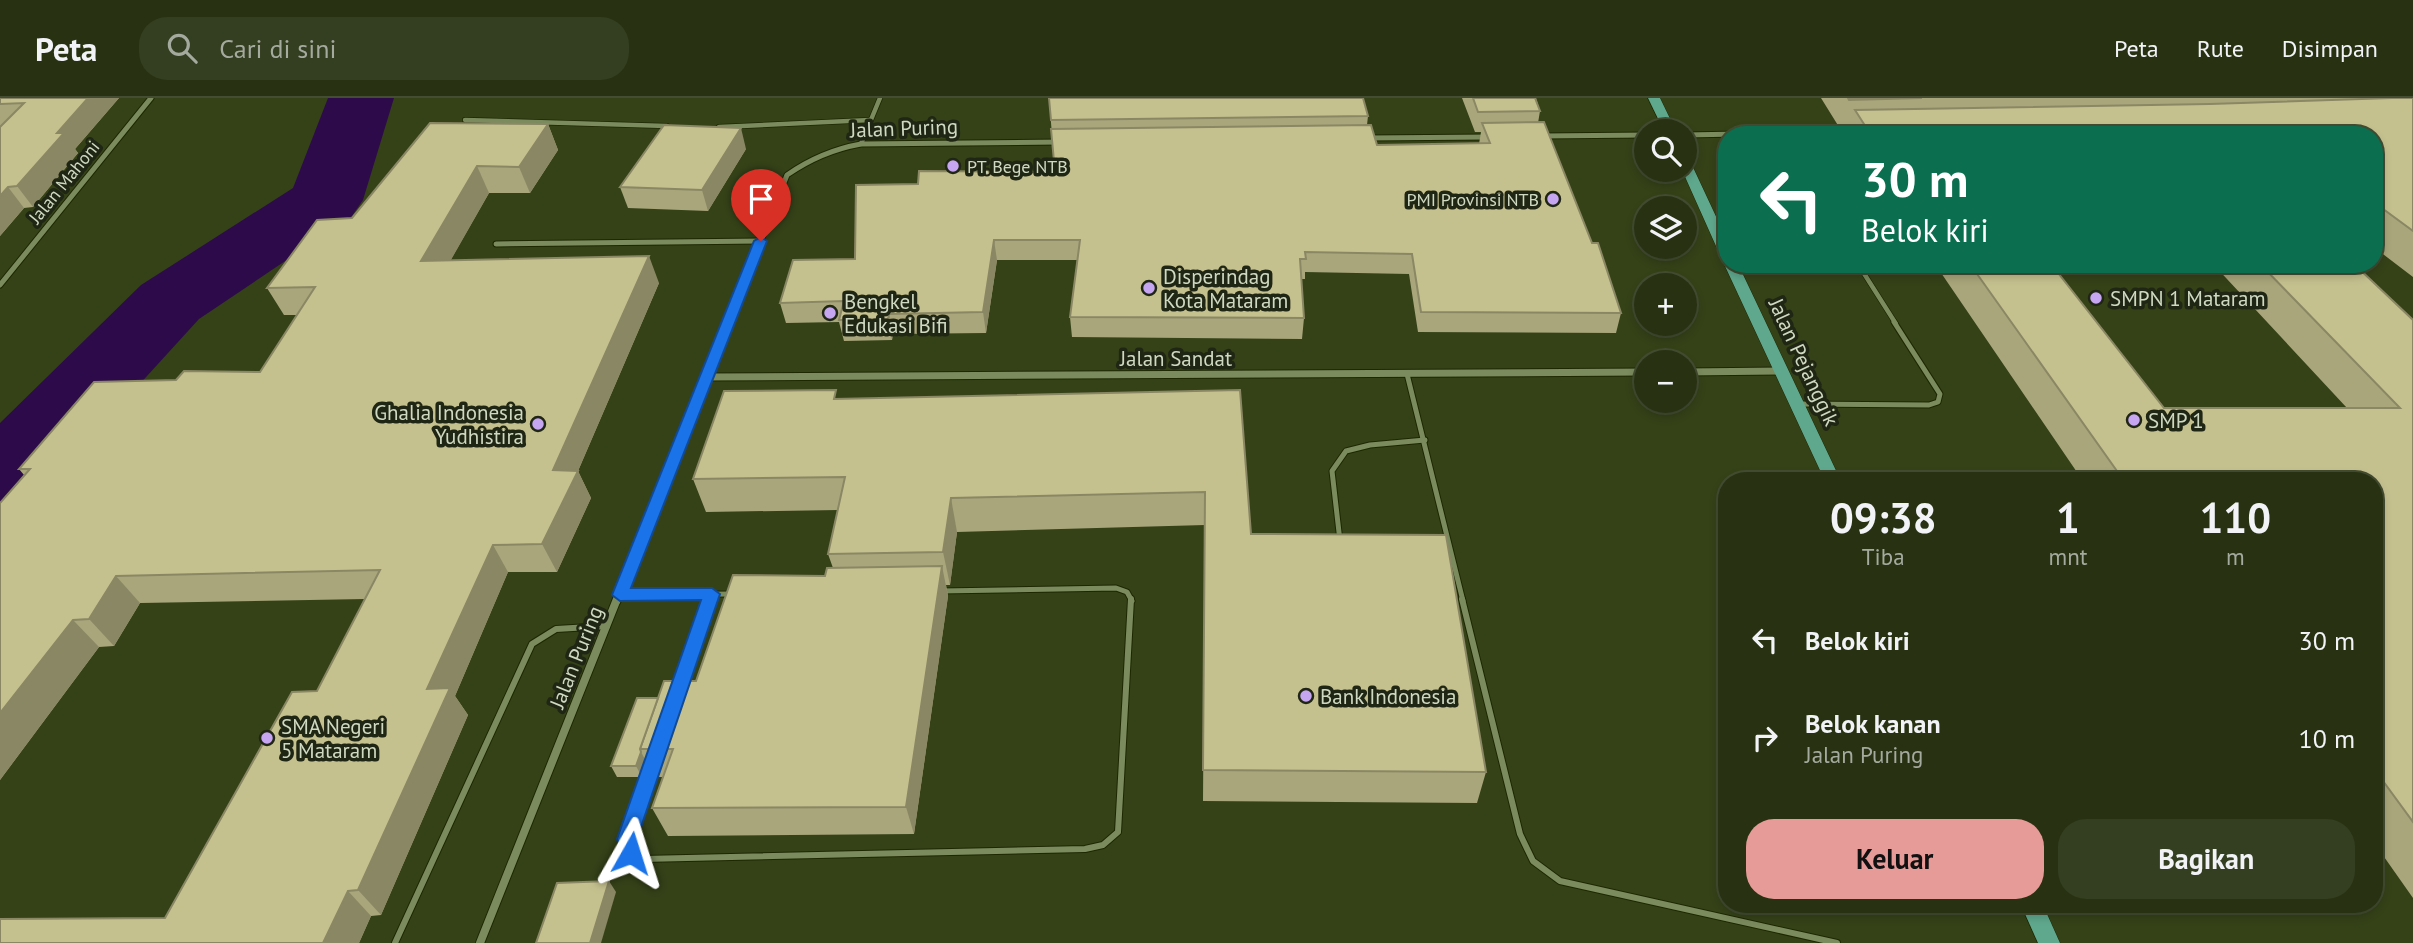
<!DOCTYPE html>
<html lang="id">
<head>
<meta charset="utf-8">
<style>
  :root { --surface:#283212; --page:#343e20; --text:#f1f3f6; --muted:#a5aa9f; --line:#444d32; --accent:#e69b98 }
  body { margin:0; font-family:"PT Sans",sans-serif; background:var(--page); color:var(--text); height:100vh; display:flex; flex-direction:column; font-size:26px; white-space:nowrap }
  * { box-sizing:border-box; margin:0 }
  p { font-size:23px; color:var(--muted) }
  .icon { flex:none; width:38px; height:38px; fill:none; stroke:currentColor; stroke-width:2; stroke-linecap:round; stroke-linejoin:round }
  .map { position:relative; flex:1; overflow:hidden }
  .side { position:absolute; left:1718px; top:374px; width:665px; height:441px; display:flex; flex-direction:column; background:var(--surface); border-radius:28px; box-shadow:0 4px 10px #0003,0 0 0 2px var(--line) }
  .side>* { flex:none }
  .top-card { position:absolute; left:1718px; top:28px; width:665px; height:147px; border-radius:28px; box-shadow:0 4px 10px #0003,0 0 0 2px var(--line); background:#0b6e4f; color:#fff; overflow:hidden }
  .fabs { position:absolute; left:1634px; top:21px; display:grid; gap:14px }
  .fabs a { display:grid; place-items:center; width:63px; height:63px; border-radius:50%; background:var(--surface); box-shadow:0 4px 10px #0003,0 0 0 2px var(--line); font-size:35px }
  .pin { position:absolute; display:grid; place-items:center; width:60px; height:60px; color:#fff; margin:-72px -30px; border-radius:50% 50% 50% 0; rotate:-45deg; box-shadow:0 0 7px #0007 }
  .pin .icon { rotate:45deg }
  .me { position:absolute; width:77px; margin:-38px; rotate:6deg; stroke-linejoin:round; filter:drop-shadow(0 0 5px #0008) }
  .turn { display:flex; align-items:center; gap:24px; height:147px; padding:0 28px; font-size:32px }
  .turn .icon { width:91px; height:91px; stroke-width:2.5 }
  .turn b { display:block; font-size:49px; line-height:60px }
  .eta { display:flex; justify-content:space-evenly; align-items:center; height:119px; text-align:center }
  .eta b { font-size:42px; font-weight:700; line-height:49px }
  .cta { display:flex; gap:14px; margin-top:auto; padding:14px 28px }
  .cta a { flex:1; height:80px; border-radius:28px; background:var(--accent); color:#111; font-size:28px; font-weight:700; line-height:80px; text-align:center }
  .cta a+a { background:var(--page); color:var(--text) }
  ul { padding:0; list-style:none }
  li { display:flex; align-items:center; gap:21px; height:98px; padding:0 28px }
  li div { flex:1 }
  li b { display:block; font-size:26px }
  li em { font-style:normal }
  header { display:flex; align-items:center; gap:42px; box-sizing:border-box; height:98px; padding:0 35px; background:var(--surface); border-bottom:2px solid var(--line) }
  header strong { font-size:33px }
  nav { display:flex; gap:38px; margin-inline-start:auto; font-size:24px }
  .search { width:490px; height:63px; background:var(--page); display:flex; align-items:center; gap:18px; box-sizing:border-box; padding:0 24px; border-radius:28px; color:var(--muted); font-size:26px }
  .map>svg:first-child { display:block }
</style>
</head>
<body>
<header>
<strong>Peta</strong>
<div class="search"><svg class="icon" aria-label="search" viewBox="0 0 24 24"><circle cx="10" cy="10" r="6"/><path d="M15 15l6 6"/></svg>Cari di sini</div>
<nav><a>Peta</a><a>Rute</a><a>Disimpan</a></nav>
</header>
<div class="map">
<svg width="2413" height="845" viewBox="0 0 2413 845">
  <rect width="100%" height="100%" fill="#354218"/>
  <g fill="none" stroke-linecap="round" stroke-linejoin="round">
    <path fill="#2d0b4a" fill-rule="evenodd" d="M 328,0 L 394,0 L 363,102 L 352,118 L 199,221 L 33,403 L 0,413 L 0,325 L 141,187 L 293,90 Z"/>
    <g stroke="#1d2800" stroke-width="6">
      <g id="lane-far2">
        <path d="M 465,22 L 667,28"/>
        <path d="M 719,29 L 870,22"/>
        <path d="M 861,46 L 880,0"/>
        <path d="M 1858,166 L 1896,226"/>
      </g>
    </g>
    <g stroke="#1d2800" stroke-width="7">
      <g id="lane-far1">
        <path d="M 1407,276 L 1463,503"/>
        <path d="M 1800,306 L 1929,307 L 1938,304 L 1940,296 L 1894,224"/>
        <path d="M 1340,443 L 1332,373 L 1346,353 L 1370,347 L 1425,342"/>
        <path d="M 940,493 L 1116,490 L 1127,494 L 1132,503"/>
        <path d="M 620,497 L 731,496"/>
        <path d="M 710,503 L 712,496"/>
      </g>
    </g>
    <g stroke="#1d2800" stroke-width="8">
      <g id="lane">
        <path d="M 1462,501 L 1520,736 L 1533,763 L 1560,783 L 1837,845"/>
        <path d="M 680,589 L 710,501"/>
        <path d="M 653,668 L 627,741 L 631,755 L 643,761 L 1085,751 L 1103,747 L 1118,734 L 1131,501"/>
        <path d="M 395,845 L 532,546 L 556,531 L 607,528"/>
      </g>
    </g>
    <g stroke="#1d2800" stroke-width="7">
      <g id="street-far2">
        <path d="M 1685,37 L 1856,34"/>
        <path d="M 1542,38 L 1647,37"/>
        <path d="M 1367,40 L 1488,39"/>
        <path d="M 496,146 L 761,143"/>
        <path d="M 0,187 L 151,0"/>
        <path d="M 728,226 L 787,77 C 810,61 833,51 861,46 L 1061,44"/>
      </g>
    </g>
    <g stroke="#1d2800" stroke-width="9">
      <g id="street-far1">
        <path d="M 1685,274 L 1780,273"/>
        <path d="M 705,279 L 1647,274"/>
        <path d="M 617,503 L 728,224"/>
      </g>
    </g>
    <g stroke="#1d2800" stroke-width="10">
      <path id="street" d="M 480,845 L 617,501"/>
    </g>
    <g stroke="#1d2800" stroke-width="1">
      <g id="primary">
        <path d="M 1648,0 L 1660,0 L 1676,33 L 1664,33 Z"/>
        <path d="M 1685,61 L 1691,65 L 1727,142 L 1727,161 L 1720,157 L 1682,72 L 1685,72 Z"/>
        <path d="M 1726,163 L 1727,166 L 1738,166 L 1841,383 L 1825,383 L 1724,166 Z"/>
        <path d="M 2021,807 L 2043,807 L 2060,845 L 2038,845 Z"/>
      </g>
    </g>
    <use href="#lane-far2" stroke="#7b8b5e" stroke-width="4.5"/>
    <use href="#lane-far1" stroke="#7b8b5e" stroke-width="5"/>
    <use href="#lane" stroke="#7b8b5e" stroke-width="6"/>
    <use href="#street-far2" stroke="#7b8b5e" stroke-width="5"/>
    <use href="#street-far1" stroke="#7b8b5e" stroke-width="7"/>
    <use href="#street" stroke="#7b8b5e" stroke-width="8"/>
    <use href="#primary" fill="#5fa88e" fill-rule="evenodd"/>
  </g>
  <g fill="#a9a67b">
    <path d="M 0,0 L 119,0 L 75,51 L 78,55 L 33,109 L 24,110 L 0,138 L 0,29 L 2,28 L 0,28 Z"/>
    <path d="M 1049,0 L 1368,18 L 1367,27 L 1377,47 L 1479,46 L 1481,34 L 1475,34 L 1462,0 L 1536,0 L 1540,13 L 1538,25 L 1592,145 L 1621,215 L 1616,235 L 1418,234 L 1409,176 L 1305,174 L 1305,181 L 1301,181 L 1304,220 L 1302,241 L 1072,239 L 1070,219 L 1077,162 L 997,162 L 986,235 L 893,236 L 892,242 L 844,243 L 839,224 L 786,225 L 780,205 L 855,161 L 918,86 L 1055,74 Z"/>
    <path d="M 1821,0 L 2413,0 L 2413,179 L 2375,150 L 2375,37 L 1846,37 L 1849,29 L 1839,29 Z"/>
    <path d="M 548,26 L 558,52 L 530,95 L 489,95 L 450,163 L 659,185 L 578,373 L 591,400 L 557,474 L 508,474 L 455,598 L 468,617 L 381,817 L 371,818 L 359,845 L 0,845 L 165,820 L 317,593 L 365,501 L 140,505 L 114,548 L 99,549 L 0,682 L 0,405 L 24,377 L 19,371 L 176,282 L 260,274 L 297,217 L 284,217 L 267,190 L 352,120 Z"/>
    <path d="M 746,51 L 708,113 L 628,110 L 620,89 Z"/>
    <path d="M 1935,166 L 2051,166 L 2164,310 L 2347,310 L 2213,166 L 2354,166 L 2413,222 L 2413,800 L 2375,746 L 2375,383 L 2083,383 Z"/>
    <path d="M 1240,292 L 1251,436 L 1486,674 L 1477,705 L 1203,703 L 1205,427 L 957,434 L 950,487 L 946,487 L 948,498 L 914,736 L 668,738 L 652,710 L 663,679 L 654,679 L 647,665 L 642,679 L 617,679 L 611,668 L 658,600 L 696,583 L 825,478 L 833,470 L 828,456 L 838,412 L 706,414 L 693,381 L 839,301 Z"/>
  </g>
  <g fill="#8a8764">
    <path d="M 88,0 L 119,0 L 75,51 L 78,55 L 33,109 L 17,88 L 57,35 Z"/>
    <path d="M 548,26 L 558,52 L 530,95 L 519,69 Z"/>
    <path d="M 741,30 L 746,51 L 708,113 L 702,92 Z"/>
    <path d="M 477,68 L 489,95 L 435,190 L 421,163 Z"/>
    <path d="M 8,89 L 24,110 L 0,138 L 0,98 Z"/>
    <path d="M 994,142 L 997,162 L 986,235 L 983,214 Z"/>
    <path d="M 649,158 L 659,185 L 578,373 L 591,400 L 557,474 L 542,446 L 553,372 Z"/>
    <path d="M 889,216 L 893,236 L 892,242 L 888,221 Z"/>
    <path d="M 951,400 L 957,434 L 950,487 L 943,454 Z"/>
    <path d="M 493,447 L 508,474 L 455,598 L 468,617 L 381,817 L 358,792 L 427,591 Z"/>
    <path d="M 942,468 L 948,498 L 914,736 L 906,709 Z"/>
    <path d="M 116,478 L 140,505 L 114,548 L 89,521 Z"/>
    <path d="M 73,522 L 99,549 L 0,682 L 0,615 Z"/>
    <path d="M 641,654 L 647,665 L 642,679 L 636,668 Z"/>
    <path d="M 609,783 L 616,794 L 601,845 L 590,845 Z"/>
    <path d="M 348,793 L 371,818 L 359,845 L 323,845 Z"/>
  </g>
  <g fill="#c5c18f" stroke="#8a8764" stroke-width="2">
    <path d="M 0,0 L 88,0 L 57,35 L 64,35 L 17,88 L 8,89 L 0,98 L 0,29 L 24,5 L 0,6 Z"/>
    <path d="M 1049,0 L 1363,0 L 1368,18 L 1051,22 Z"/>
    <path d="M 1473,0 L 1535,0 L 1540,13 L 1478,14 Z"/>
    <path d="M 1848,0 L 1922,0 L 1849,2 Z"/>
    <path d="M 2392,0 L 2413,0 L 2413,133 L 2375,105 L 2375,37 L 1871,37 L 1855,12 L 2210,6 Z"/>
    <path d="M 1544,24 L 1592,145 L 1598,145 L 1621,215 L 1421,214 L 1412,156 L 1305,154 L 1306,161 L 1300,161 L 1304,220 L 1070,219 L 1080,142 L 994,142 L 983,214 L 889,216 L 888,221 L 839,222 L 844,203 L 780,205 L 793,162 L 855,161 L 856,87 L 918,86 L 919,73 L 1055,74 L 1051,31 L 1371,27 L 1377,47 L 1490,45 L 1482,25 Z"/>
    <path d="M 430,25 L 548,26 L 519,69 L 477,68 L 421,163 L 649,158 L 553,372 L 578,373 L 542,446 L 493,447 L 427,591 L 450,590 L 358,792 L 348,793 L 323,845 L 0,845 L 0,821 L 165,820 L 292,594 L 317,593 L 380,472 L 116,478 L 89,521 L 73,522 L 0,615 L 0,405 L 30,371 L 19,371 L 94,284 L 176,282 L 184,273 L 260,274 L 315,189 L 267,190 L 317,122 L 352,120 Z"/>
    <path d="M 664,27 L 741,30 L 702,92 L 620,89 Z"/>
    <path d="M 1970,166 L 2051,166 L 2164,310 L 2400,310 L 2260,166 L 2354,166 L 2413,222 L 2413,724 L 2375,672 L 2375,383 L 2162,383 L 2155,373 L 2117,373 Z"/>
    <path d="M 836,292 L 834,301 L 1240,292 L 1251,436 L 1446,437 L 1486,674 L 1203,672 L 1205,394 L 951,400 L 943,454 L 828,456 L 845,379 L 693,381 L 724,293 Z"/>
    <path d="M 942,468 L 906,709 L 652,710 L 673,651 L 640,651 L 664,583 L 696,583 L 733,477 L 825,478 L 827,470 Z"/>
    <path d="M 637,600 L 658,600 L 640,651 L 641,654 L 636,668 L 611,668 Z"/>
    <path d="M 609,783 L 590,845 L 536,845 L 557,785 Z"/>
  </g>
  <path fill="#1a73e8" stroke="#114b97" stroke-width="2" d="M 761,139 L 767,143 L 631,490 L 712,490 L 720,496 L 637,741 L 641,755 L 638,761 L 631,764 L 624,761 L 617,741 L 701,502 L 620,503 L 612,497 L 754,143 Z"/>
  <g fill="#c6a6f0" stroke="#202614" stroke-width="2.5">
    <circle cx="953" cy="68" r="7"/>
    <circle cx="1553" cy="101" r="7"/>
    <circle cx="1149" cy="190" r="7"/>
    <circle cx="2096" cy="200" r="7"/>
    <circle cx="830" cy="215" r="7"/>
    <circle cx="2134" cy="322" r="7"/>
    <circle cx="538" cy="326" r="7"/>
    <circle cx="1306" cy="598" r="7"/>
    <circle cx="267" cy="640" r="7"/>
  </g>
  <g text-anchor="middle" dominant-baseline="central" stroke-width="7" stroke-linejoin="round" paint-order="stroke">
    <g font-size="18" fill="#cfd8c0" stroke="#202614" text-anchor="start">
      <text x="967" y="68">PT. Bege NTB</text>
      <text x="1539" y="101" text-anchor="end">PMI Provinsi NTB</text>
    </g>
    <g font-size="18" fill="#cfd8c0" stroke="#202614">
      <text transform="translate(64 84) rotate(-51)">Jalan Mahoni</text>
    </g>
    <g font-size="21" fill="#cfd8c0" stroke="#202614">
      <text transform="translate(904 30) rotate(-2)">Jalan Puring</text>
      <text x="1176" y="260">Jalan Sandat</text>
      <text transform="translate(1804 264) rotate(65)">Jalan Pejanggik</text>
      <text transform="translate(576 559) rotate(-68)">Jalan Puring</text>
    </g>
    <g font-size="21" fill="#cfd8c0" stroke="#202614" text-anchor="start">
      <text x="1163" y="178">Disperindag<tspan x="1163" dy="24">Kota Mataram</tspan></text>
      <text x="2110" y="200">SMPN 1 Mataram</text>
      <text x="844" y="203">Bengkel<tspan x="844" dy="24">Edukasi Bifi</tspan></text>
      <text x="524" y="314" text-anchor="end">Ghalia Indonesia<tspan x="524" dy="24">Yudhistira</tspan></text>
      <text x="2148" y="322">SMP 1</text>
      <text x="1320" y="598">Bank Indonesia</text>
      <text x="281" y="628">SMA Negeri<tspan x="281" dy="24">5 Mataram</tspan></text>
    </g>
  </g>
</svg>
<div class="fabs">
<a><svg class="icon" aria-label="search" viewBox="0 0 24 24"><circle cx="10" cy="10" r="6"/><path d="M15 15l6 6"/></svg></a>
<a><svg class="icon" aria-label="layers" viewBox="0 0 24 24"><path d="M12 4l9 5-9 5-9-5zM3 14l9 5 9-5"/></svg></a>
<a>+</a>
<a>−</a>
</div>
<div class="pin" style="left:761px;top:143px;background:#d93025"><svg class="icon" aria-label="arrive" viewBox="0 0 24 24"><path d="M6 21V4h12l-3 4 3 4H6"/></svg></div>
<svg class="me" style="left:631px;top:755px" viewBox="-20 -20 40 40"><path d="M0-17L14 15 0 8-14 15z" fill="#1a73e8" stroke="#fff" stroke-width="4"/></svg>
<div class="top-card">
<div class="turn"><svg class="icon" aria-label="left" viewBox="0 0 24 24"><path d="M17 20v-9H6M10 6l-5 5 5 5"/></svg><div><b>30 m</b>Belok kiri</div></div>
</div>
<section class="side">
<div class="eta">
<div><b>09:38</b><p>Tiba</p></div>
<div><b>1</b><p>mnt</p></div>
<div><b>110</b><p>m</p></div>
</div>
<ul>
<li><svg class="icon" aria-label="left" viewBox="0 0 24 24"><path d="M17 20v-9H6M10 6l-5 5 5 5"/></svg><div><b>Belok kiri</b></div><em>30 m</em></li>
<li><svg class="icon" aria-label="right" viewBox="0 0 24 24"><path d="M7 20v-9h11M14 6l5 5-5 5"/></svg><div><b>Belok kanan</b><p>Jalan Puring</p></div><em>10 m</em></li>
</ul>
<div class="cta"><a>Keluar</a><a>Bagikan</a></div>
</section>
</div>
</body>
</html>
